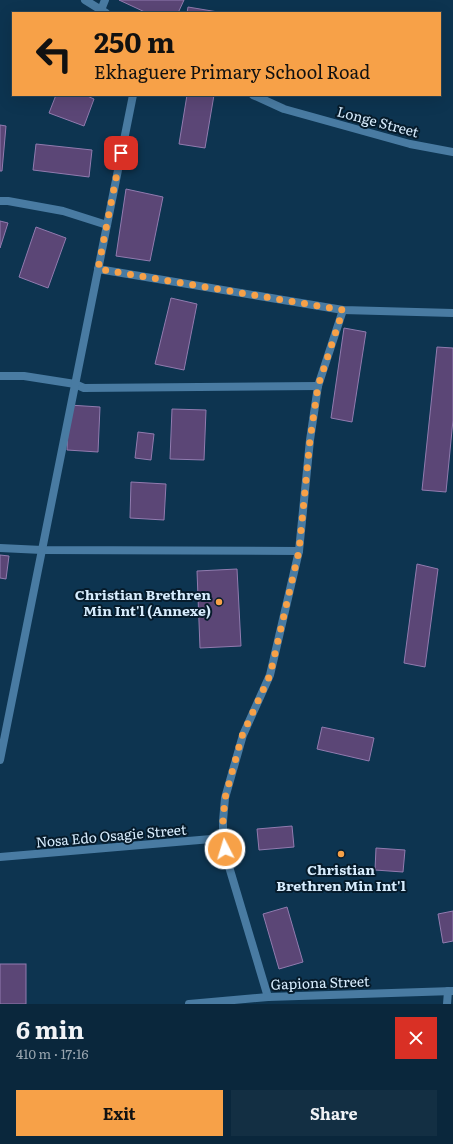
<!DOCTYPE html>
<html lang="en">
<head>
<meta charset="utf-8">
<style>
  :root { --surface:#0a273c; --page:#132f43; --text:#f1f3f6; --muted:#99a5af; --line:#2a4456; --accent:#f7a148 }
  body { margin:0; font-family:Literata,serif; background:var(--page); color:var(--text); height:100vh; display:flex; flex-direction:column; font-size:15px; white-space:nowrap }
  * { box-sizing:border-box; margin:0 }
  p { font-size:13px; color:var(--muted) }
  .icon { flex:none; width:22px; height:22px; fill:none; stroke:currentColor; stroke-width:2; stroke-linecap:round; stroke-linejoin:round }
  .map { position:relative; height:1004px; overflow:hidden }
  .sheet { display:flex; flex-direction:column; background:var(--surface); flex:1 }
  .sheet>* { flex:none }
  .hud { position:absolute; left:12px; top:12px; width:429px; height:84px; border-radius:0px; box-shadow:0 4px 16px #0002,0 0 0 1px var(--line); background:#f7a148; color:#111; overflow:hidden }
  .pin { position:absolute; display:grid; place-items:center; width:34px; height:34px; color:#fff; margin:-17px; border-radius:8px; box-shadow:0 2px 6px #0006 }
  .me { position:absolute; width:44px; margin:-22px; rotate:355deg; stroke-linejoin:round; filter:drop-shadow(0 0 3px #0008) }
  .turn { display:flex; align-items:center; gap:14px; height:84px; padding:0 16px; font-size:18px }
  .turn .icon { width:52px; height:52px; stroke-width:2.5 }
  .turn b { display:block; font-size:28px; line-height:34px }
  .round { display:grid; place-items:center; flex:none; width:42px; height:42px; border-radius:0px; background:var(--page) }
  .head { display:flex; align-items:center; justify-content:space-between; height:68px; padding:0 16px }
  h1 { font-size:24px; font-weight:700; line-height:30px }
  .cta { display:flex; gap:8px; margin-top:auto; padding:8px 16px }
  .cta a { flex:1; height:46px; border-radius:0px; background:var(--accent); color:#111; font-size:16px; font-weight:700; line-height:46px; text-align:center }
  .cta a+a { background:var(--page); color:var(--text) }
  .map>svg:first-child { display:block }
</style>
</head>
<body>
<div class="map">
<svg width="453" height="1004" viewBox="0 0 453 1004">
  <rect width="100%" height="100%" fill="#0d3450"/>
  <g fill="#5b4676" stroke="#917baf">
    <path d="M 119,0 L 184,0 L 178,13 L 147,13 Z"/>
    <path d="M 188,7 L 224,13 L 187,13 Z"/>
    <path d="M 56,95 L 85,95 L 94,99 L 84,126 L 49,113 Z"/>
    <path d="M 187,95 L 214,95 L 205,148 L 179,144 Z"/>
    <path d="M 0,125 L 6,126 L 2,171 L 0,171 Z"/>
    <path d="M 36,144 L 92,150 L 89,177 L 33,170 Z"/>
    <path d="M 126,189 L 163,197 L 150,261 L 116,256 Z"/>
    <path d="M 0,221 L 8,223 L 0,248 Z"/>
    <path d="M 36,227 L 66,238 L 48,288 L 19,277 Z"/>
    <path d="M 171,298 L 197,304 L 184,370 L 155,364 Z"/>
    <path d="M 344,328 L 366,332 L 352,422 L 331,418 Z"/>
    <path d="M 437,347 L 453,348 L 453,420 L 446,492 L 422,490 Z"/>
    <path d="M 69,405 L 100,407 L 98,452 L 67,450 Z"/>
    <path d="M 172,409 L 206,410 L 204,460 L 170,459 Z"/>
    <path d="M 138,432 L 154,434 L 151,460 L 135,458 Z"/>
    <path d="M 131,482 L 166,484 L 164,520 L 130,518 Z"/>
    <path d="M 0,555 L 9,556 L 6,579 L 0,578 Z"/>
    <path d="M 417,564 L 438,569 L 425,667 L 404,663 Z"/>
    <path d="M 237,569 L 241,646 L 200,648 L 197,571 Z"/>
    <path d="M 322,727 L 374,738 L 369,761 L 317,749 Z"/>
    <path d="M 292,826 L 294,847 L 259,850 L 257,829 Z"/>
    <path d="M 376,848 L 405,850 L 403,872 L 375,870 Z"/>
    <path d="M 287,907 L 303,962 L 279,969 L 263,914 Z"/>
    <path d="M 453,911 L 453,941 L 443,943 L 438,914 Z"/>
    <rect x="0" y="964" width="26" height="40"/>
  </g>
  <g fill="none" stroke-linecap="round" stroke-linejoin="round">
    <g stroke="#497ba2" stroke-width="8">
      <path d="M 85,0 L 106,13"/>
      <path d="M 101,10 L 105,0"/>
      <path d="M 253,95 L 284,109 L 410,144 L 453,152"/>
      <path d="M 0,201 L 8,201 L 63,211 L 107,225"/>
      <path d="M 98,269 L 343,310 L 453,313"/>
      <path d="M 0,376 L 24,376 L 75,384 L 84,388 L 318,386"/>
      <path d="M 0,548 L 42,550 L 299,551"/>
      <path d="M 0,760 L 133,95"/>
      <path d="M 0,857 L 223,838"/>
      <path d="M 268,997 L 227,860 L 223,838 L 223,821 L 225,798 L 243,735 L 270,675 L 299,551 L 310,440 L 318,386 L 343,310"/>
      <path d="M 189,1004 L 268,997 L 453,991"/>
      <path d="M 447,1004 L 448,991"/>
    </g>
  </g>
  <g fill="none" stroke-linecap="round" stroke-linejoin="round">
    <path stroke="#f7a148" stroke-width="7" stroke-dasharray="0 12.6" d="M 121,153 L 98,269 L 343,310 L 318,386 L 310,440 L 299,551 L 270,675 L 242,736 L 225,798 L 223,821 L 223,838 L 225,849"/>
  </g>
  <g fill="#f7a148" stroke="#061b2b" stroke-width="1.5">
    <circle cx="219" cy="602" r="4"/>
    <circle cx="341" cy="854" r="4"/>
  </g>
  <g text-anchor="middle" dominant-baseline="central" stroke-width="4" stroke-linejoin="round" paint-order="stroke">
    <g font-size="14" fill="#d7ecfd" stroke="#061b2b">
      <text transform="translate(378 121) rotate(15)">Longe Street</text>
      <text transform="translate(111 835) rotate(-5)">Nosa Edo Osagie Street</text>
      <text transform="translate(320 982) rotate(-2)">Gapiona Street</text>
    </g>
    <g font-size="14" font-weight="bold" fill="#d7ecfd" stroke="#061b2b" text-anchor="end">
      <text x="211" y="594">Christian Brethren<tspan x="211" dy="16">Min Int'l (Annexe)</tspan></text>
      <text x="341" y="869" text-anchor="middle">Christian<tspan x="341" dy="16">Brethren Min Int'l</tspan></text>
    </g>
  </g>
</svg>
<div class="pin" style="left:121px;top:153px;background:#d93025"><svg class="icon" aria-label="arrive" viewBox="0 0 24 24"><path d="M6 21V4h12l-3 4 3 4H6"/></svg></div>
<svg class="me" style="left:225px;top:849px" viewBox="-20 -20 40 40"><circle r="17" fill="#f7a148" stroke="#fff" stroke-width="3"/><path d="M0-11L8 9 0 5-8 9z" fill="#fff"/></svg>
<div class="hud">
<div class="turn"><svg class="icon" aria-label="left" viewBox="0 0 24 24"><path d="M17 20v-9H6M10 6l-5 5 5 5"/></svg><div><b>250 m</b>Ekhaguere Primary School Road</div></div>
</div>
</div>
<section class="sheet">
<div class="head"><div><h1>6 min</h1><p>410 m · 17:16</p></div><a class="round" style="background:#d93025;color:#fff"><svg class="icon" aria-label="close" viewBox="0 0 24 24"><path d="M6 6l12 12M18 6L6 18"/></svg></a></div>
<div class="cta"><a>Exit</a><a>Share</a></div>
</section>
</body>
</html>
